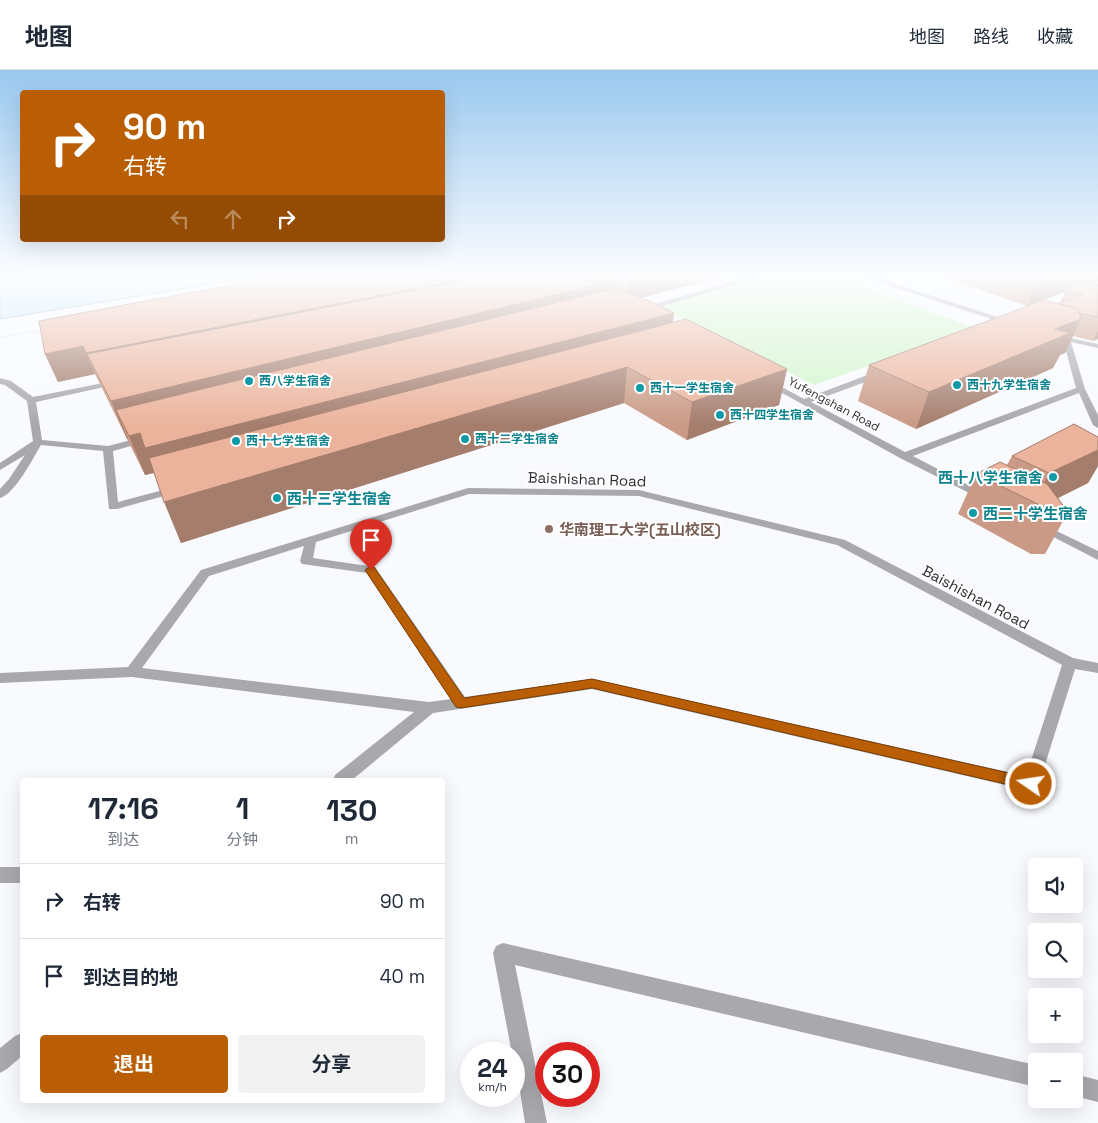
<!DOCTYPE html>
<html lang="zh">
<head>
<meta charset="utf-8">
<style>
  :root { --surface:#fff; --page:#f2f2f3; --text:#1f2937; --muted:#747a83; --line:#e0e1e3; --accent:#b95e05 }
  body { margin:0; font-family:"Space Grotesk","Noto Sans SC",sans-serif; background:var(--page); color:var(--text); height:100vh; display:flex; flex-direction:column; font-size:19px; white-space:nowrap }
  * { box-sizing:border-box; margin:0 }
  p { font-size:16px; color:var(--muted) }
  .icon { flex:none; width:28px; height:28px; fill:none; stroke:currentColor; stroke-width:2; stroke-linecap:round; stroke-linejoin:round }
  .map { position:relative; flex:1; overflow:hidden }
  .sheet { position:absolute; left:20px; top:708px; width:425px; height:325px; display:flex; flex-direction:column; background:var(--surface); border-radius:5px; box-shadow:0 5px 20px #0002 }
  .sheet>* { flex:none }
  .hud { position:absolute; left:20px; top:20px; width:425px; height:152px; border-radius:5px; box-shadow:0 5px 20px #0002; background:#b95e05; color:#fff; overflow:hidden }
  .tools { position:absolute; left:1028px; top:788px; display:grid; gap:10px }
  .tools a { display:grid; place-items:center; width:55px; height:55px; border-radius:5px; background:var(--surface); box-shadow:0 5px 20px #0002; font-size:25px }
  .speed { position:absolute; left:460px; top:972px; display:flex; gap:10px; font-size:25px; font-weight:700; text-align:center }
  .speed>* { display:grid; place-content:center; width:65px; height:65px; border-radius:50%; background:var(--surface); box-shadow:0 5px 20px #0002; line-height:1 }
  .speed small { font-size:12px; font-weight:400 }
  .speed .limit { border:8px solid #d22; background:#fff; color:#111 }
  .pin { position:absolute; display:grid; place-items:center; width:42px; height:42px; color:#fff; margin:-51px -21px; border-radius:50% 50% 50% 0; rotate:-45deg; box-shadow:0 0 5px #0007 }
  .pin .icon { rotate:45deg }
  .me { position:absolute; width:55px; margin:-28px; rotate:283deg; stroke-linejoin:round; filter:drop-shadow(0 0 4px #0008) }
  .turn { display:flex; align-items:center; gap:18px; height:105px; padding:0 20px; font-size:22px }
  .turn .icon { width:65px; height:65px; stroke-width:2.5 }
  .turn b { display:block; font-size:35px; line-height:42px }
  .lanes { display:flex; align-items:center; height:48px; padding:0 20px; background:#0003; justify-content:center; gap:25px; direction:ltr }
  .lanes .off { opacity:.35 }
  .eta { display:flex; justify-content:space-evenly; align-items:center; height:85px; text-align:center }
  .eta b { font-size:30px; font-weight:700; line-height:35px }
  .button { display:flex; gap:10px; margin-top:auto; padding:10px 20px }
  .button a { flex:1; height:58px; border-radius:5px; background:var(--accent); color:#fff; font-size:20px; font-weight:700; line-height:58px; text-align:center }
  .button a+a { background:var(--page); color:var(--text) }
  ul { padding:0; list-style:none }
  li { display:flex; align-items:center; gap:15px; height:75px; padding:0 20px; border-top:1px solid var(--line) }
  li div { flex:1 }
  li b { display:block; font-size:19px }
  li em { font-style:normal }
  header { display:flex; align-items:center; gap:30px; box-sizing:border-box; height:70px; padding:0 25px; background:var(--surface); border-bottom:1px solid var(--line) }
  header strong { font-size:24px }
  nav { display:flex; gap:28px; margin-inline-start:auto; font-size:18px }
  .map>svg:first-child { display:block }
</style>
</head>
<body>
<header>
<strong>地图</strong>
<nav><a>地图</a><a>路线</a><a>收藏</a></nav>
</header>
<div class="map">
<svg width="1098" height="1053" viewBox="0 0 1098 1053">
  <rect width="100%" height="100%" fill="#f8fafe"/>
  <path fill="#d1f5ca" d="M 764,207 L 838,207 L 974,258 L 814,315 L 656,236 Z"/>
  <path fill="#c4e7f9" stroke="#97b0be" d="M 0,207 L 253,207 L 0,249 Z"/>
  <g fill="none" stroke-linecap="round" stroke-linejoin="round">
    <path stroke="#b6b8bc" stroke-width="2" stroke-dasharray="0.5 2.5" stroke-linecap="butt" d="M 0,267 L 44,260"/>
    <g fill="#a8a8ad" fill-rule="evenodd">
      <path d="M 747,207 L 759,207 L 645,241 L 638,239 Z"/>
      <path d="M 863,207 L 874,207 L 1013,252 L 1006,254 Z"/>
      <path d="M 1052,264 L 1098,274 L 1098,278 L 1071,272 L 1085,319 L 1098,345 L 1098,358 L 1093,355 L 1079,323 L 913,386 L 989,426 L 990,428 L 989,430 L 985,431 L 900,388 L 764,313 L 771,311 L 804,329 L 878,301 L 884,301 L 884,305 L 811,332 L 905,382 L 1076,318 L 1063,270 L 1052,268 Z"/>
      <path d="M 0,308 L 11,311 L 33,327 L 118,310 L 118,314 L 36,332 L 42,370 L 108,376 L 146,366 L 149,367 L 149,371 L 113,381 L 118,432 L 178,416 L 183,419 L 182,421 L 117,439 L 109,439 L 103,381 L 41,375 C 33,388 15,424 0,428 L 0,419 L 9,409 L 25,385 L 0,400 L 0,393 L 33,371 L 27,331 L 5,315 L 0,314 Z"/>
      <path d="M 468,418 L 639,420 L 845,470 L 1073,588 L 1098,593 L 1098,603 L 1075,599 L 1039,714 L 1037,719 L 1031,721 L 592,619 L 433,643 L 352,710 L 333,710 L 335,705 L 414,642 L 132,607 L 0,613 L 0,603 L 128,597 L 201,500 ZM 469,424 L 639,426 L 837,475 L 1062,595 L 1026,706 L 592,609 L 465,627 L 375,497 L 313,488 L 316,472 ZM 304,476 L 300,491 L 302,494 L 367,503 L 451,629 L 429,632 L 142,598 L 209,506 Z"/>
      <path d="M 1040,453 L 1098,481 L 1098,490 L 1036,458 L 1034,456 L 1036,454 Z"/>
      <rect x="0" y="797" width="22" height="16"/>
      <path d="M 503,873 L 1036,995 L 1036,1017 L 515,895 L 547,1053 L 525,1053 L 514,984 L 512,984 L 493,883 L 496,876 Z"/>
      <path d="M 22,963 L 22,986 L 7,999 L 0,1003 L 0,978 L 15,966 Z"/>
      <path d="M 1074,1004 L 1098,1010 L 1098,1032 L 1074,1026 Z"/>
    </g>
  </g>
  <g fill="#ca9a86">
    <path d="M 274,207 L 719,207 L 641,228 L 674,243 L 673,252 L 787,299 L 779,335 L 687,370 L 624,333 L 181,473 L 154,403 L 145,405 L 95,304 L 58,312 L 45,284 Z"/>
    <path d="M 943,207 L 1098,207 L 1088,214 L 1098,214 L 1098,269 L 1093,271 L 1073,266 L 1065,283 L 1060,285 L 1053,298 L 916,359 L 858,331 L 869,295 L 1058,233 L 1060,232 L 1065,222 L 1027,236 Z"/>
    <path d="M 1098,367 L 1098,396 L 1088,413 L 1058,428 L 1068,442 L 1045,484 L 1031,484 L 958,444 L 976,404 L 1007,395 L 1012,386 Z"/>
  </g>
  <g fill="#a47d6d">
    <path d="M 473,207 L 593,207 L 87,284 L 98,311 L 86,283 Z"/>
    <path d="M 600,207 L 617,207 L 615,235 L 674,243 L 670,276 L 145,405 L 129,366 L 116,340 L 128,369 L 127,369 L 111,331 Z"/>
    <path d="M 628,207 L 719,207 L 626,232 Z"/>
    <path d="M 1050,207 L 1098,207 L 1098,211 L 1072,220 L 1069,215 L 1065,222 L 1027,236 L 1037,212 Z"/>
    <path d="M 1081,249 L 1065,283 L 1060,285 L 1053,298 L 916,359 L 929,322 L 1055,259 Z"/>
    <path d="M 1098,261 L 1098,269 L 1093,271 Z"/>
    <path d="M 83,276 L 95,304 L 58,312 L 45,284 Z"/>
    <path d="M 627,297 L 624,333 L 181,473 L 164,432 Z"/>
    <path d="M 787,299 L 779,335 L 687,370 L 692,332 Z"/>
    <path d="M 1098,380 L 1098,396 L 1088,413 L 1042,436 L 1034,432 L 1049,403 Z"/>
  </g>
  <g fill="#ebb39c" stroke="#a47d6d">
    <path d="M 274,207 L 473,207 L 86,283 L 83,276 L 45,284 L 39,251 Z"/>
    <path d="M 482,207 L 600,207 L 585,211 L 597,215 L 111,331 L 87,284 Z"/>
    <path d="M 1023,207 L 1050,207 L 1037,212 Z"/>
    <path d="M 1098,214 L 1098,247 L 1079,243 L 1078,239 L 1058,233 L 1084,224 L 1068,219 L 1069,215 Z"/>
    <path d="M 612,219 L 645,229 L 674,243 L 145,378 L 140,363 L 129,366 L 116,340 Z"/>
    <path d="M 1044,230 L 1078,239 L 1081,249 L 1055,259 L 1070,263 L 929,322 L 869,295 Z"/>
    <path d="M 686,249 L 787,299 L 692,332 L 627,297 L 164,432 L 149,388 Z"/>
    <path d="M 1074,354 L 1098,367 L 1098,380 L 1049,403 L 1012,386 Z"/>
    <path d="M 1000,392 L 1047,414 L 1068,442 L 1054,442 L 976,404 Z"/>
  </g>
  <linearGradient id="sky" x2="0" y2="1"><stop stop-color="#99c8ef"/><stop offset="0.58" stop-color="#fcfdff"/><stop offset="1" stop-color="#fcfdff" stop-opacity="0"/></linearGradient>
  <rect width="1098" height="355" fill="url(#sky)"/>
  <path fill="#b95e05" stroke="#783d03" d="M 371,496 L 374,497 L 464,628 L 592,609 L 1031,708 L 1036,709 L 1038,714 L 1036,718 L 1031,720 L 592,618 L 461,638 L 456,637 L 365,500 Z"/>
  <g fill="#0f9aa8" stroke="#fff" stroke-width="2">
    <circle cx="249" cy="311" r="5"/>
    <circle cx="957" cy="315" r="5"/>
    <circle cx="640" cy="318" r="5"/>
    <circle cx="720" cy="345" r="5"/>
    <circle cx="465" cy="369" r="5"/>
    <circle cx="236" cy="371" r="5"/>
    <circle cx="1053" cy="407" r="5"/>
    <circle cx="277" cy="428" r="5"/>
    <circle cx="973" cy="443" r="5"/>
  </g>
  <circle fill="#8d6e63" stroke="#fff" stroke-width="2" cx="549" cy="459" r="5"/>
  <g text-anchor="middle" dominant-baseline="central" stroke-width="4" stroke-linejoin="round" paint-order="stroke">
    <g font-size="12" font-weight="bold" fill="#0d838f" stroke="#fff" text-anchor="start">
      <text x="259" y="311">西八学生宿舍</text>
      <text x="967" y="315">西十九学生宿舍</text>
      <text x="650" y="318">西十一学生宿舍</text>
      <text x="730" y="345">西十四学生宿舍</text>
      <text x="475" y="369">西十二学生宿舍</text>
      <text x="246" y="371">西十七学生宿舍</text>
    </g>
    <g font-size="12" fill="#2e2f34" stroke="#fff">
      <text transform="translate(834 334) rotate(28)">Yufengshan Road</text>
    </g>
    <g font-size="15" font-weight="bold" fill="#0d838f" stroke="#fff" text-anchor="start">
      <text x="1043" y="407" text-anchor="end">西十八学生宿舍</text>
      <text x="287" y="428">西十三学生宿舍</text>
      <text x="983" y="443">西二十学生宿舍</text>
    </g>
    <g font-size="15" fill="#2e2f34" stroke="#fff">
      <text transform="translate(587 409) rotate(2)">Baishishan Road</text>
      <text transform="translate(976 527) rotate(28)">Baishishan Road</text>
    </g>
    <g font-size="15" font-weight="bold" fill="#785e54" stroke="#fff" text-anchor="start">
      <text x="559" y="459">华南理工大学(五山校区)</text>
    </g>
  </g>
</svg>
<div class="tools">
<a><svg class="icon" aria-label="sound" viewBox="0 0 24 24"><path d="M4 9h4l5-4v14l-5-4H4zM17 9q2 3 0 6"/></svg></a>
<a><svg class="icon" aria-label="search" viewBox="0 0 24 24"><circle cx="10" cy="10" r="6"/><path d="M15 15l6 6"/></svg></a>
<a>+</a>
<a>−</a>
</div>
<div class="speed"><div>24<small>km/h</small></div><div class="limit">30</div></div>
<div class="pin" style="left:371px;top:500px;background:#d93025"><svg class="icon" aria-label="arrive" viewBox="0 0 24 24"><path d="M6 21V4h12l-3 4 3 4H6"/></svg></div>
<svg class="me" style="left:1031px;top:714px" viewBox="-20 -20 40 40"><circle r="17" fill="#b95e05" stroke="#fff" stroke-width="3"/><path d="M0-11L8 9 0 5-8 9z" fill="#fff"/></svg>
<div class="hud">
<div class="turn"><svg class="icon" aria-label="right" viewBox="0 0 24 24"><path d="M7 20v-9h11M14 6l5 5-5 5"/></svg><div><b>90 m</b>右转</div></div>
<div class="lanes"><svg class="icon off" aria-label="left" viewBox="0 0 24 24"><path d="M17 20v-9H6M10 6l-5 5 5 5"/></svg><svg class="icon off" aria-label="ahead" viewBox="0 0 24 24"><path d="M12 20V5M6 11l6-6 6 6"/></svg><svg class="icon" aria-label="right" viewBox="0 0 24 24"><path d="M7 20v-9h11M14 6l5 5-5 5"/></svg></div>
</div>
<section class="sheet">
<div class="eta">
<div><b>17:16</b><p>到达</p></div>
<div><b>1</b><p>分钟</p></div>
<div><b>130</b><p>m</p></div>
</div>
<ul>
<li><svg class="icon" aria-label="right" viewBox="0 0 24 24"><path d="M7 20v-9h11M14 6l5 5-5 5"/></svg><div><b>右转</b></div><em>90 m</em></li>
<li><svg class="icon" aria-label="arrive" viewBox="0 0 24 24"><path d="M6 21V4h12l-3 4 3 4H6"/></svg><div><b>到达目的地</b></div><em>40 m</em></li>
</ul>
<div class="button"><a>退出</a><a>分享</a></div>
</section>
</div>
</body>
</html>
